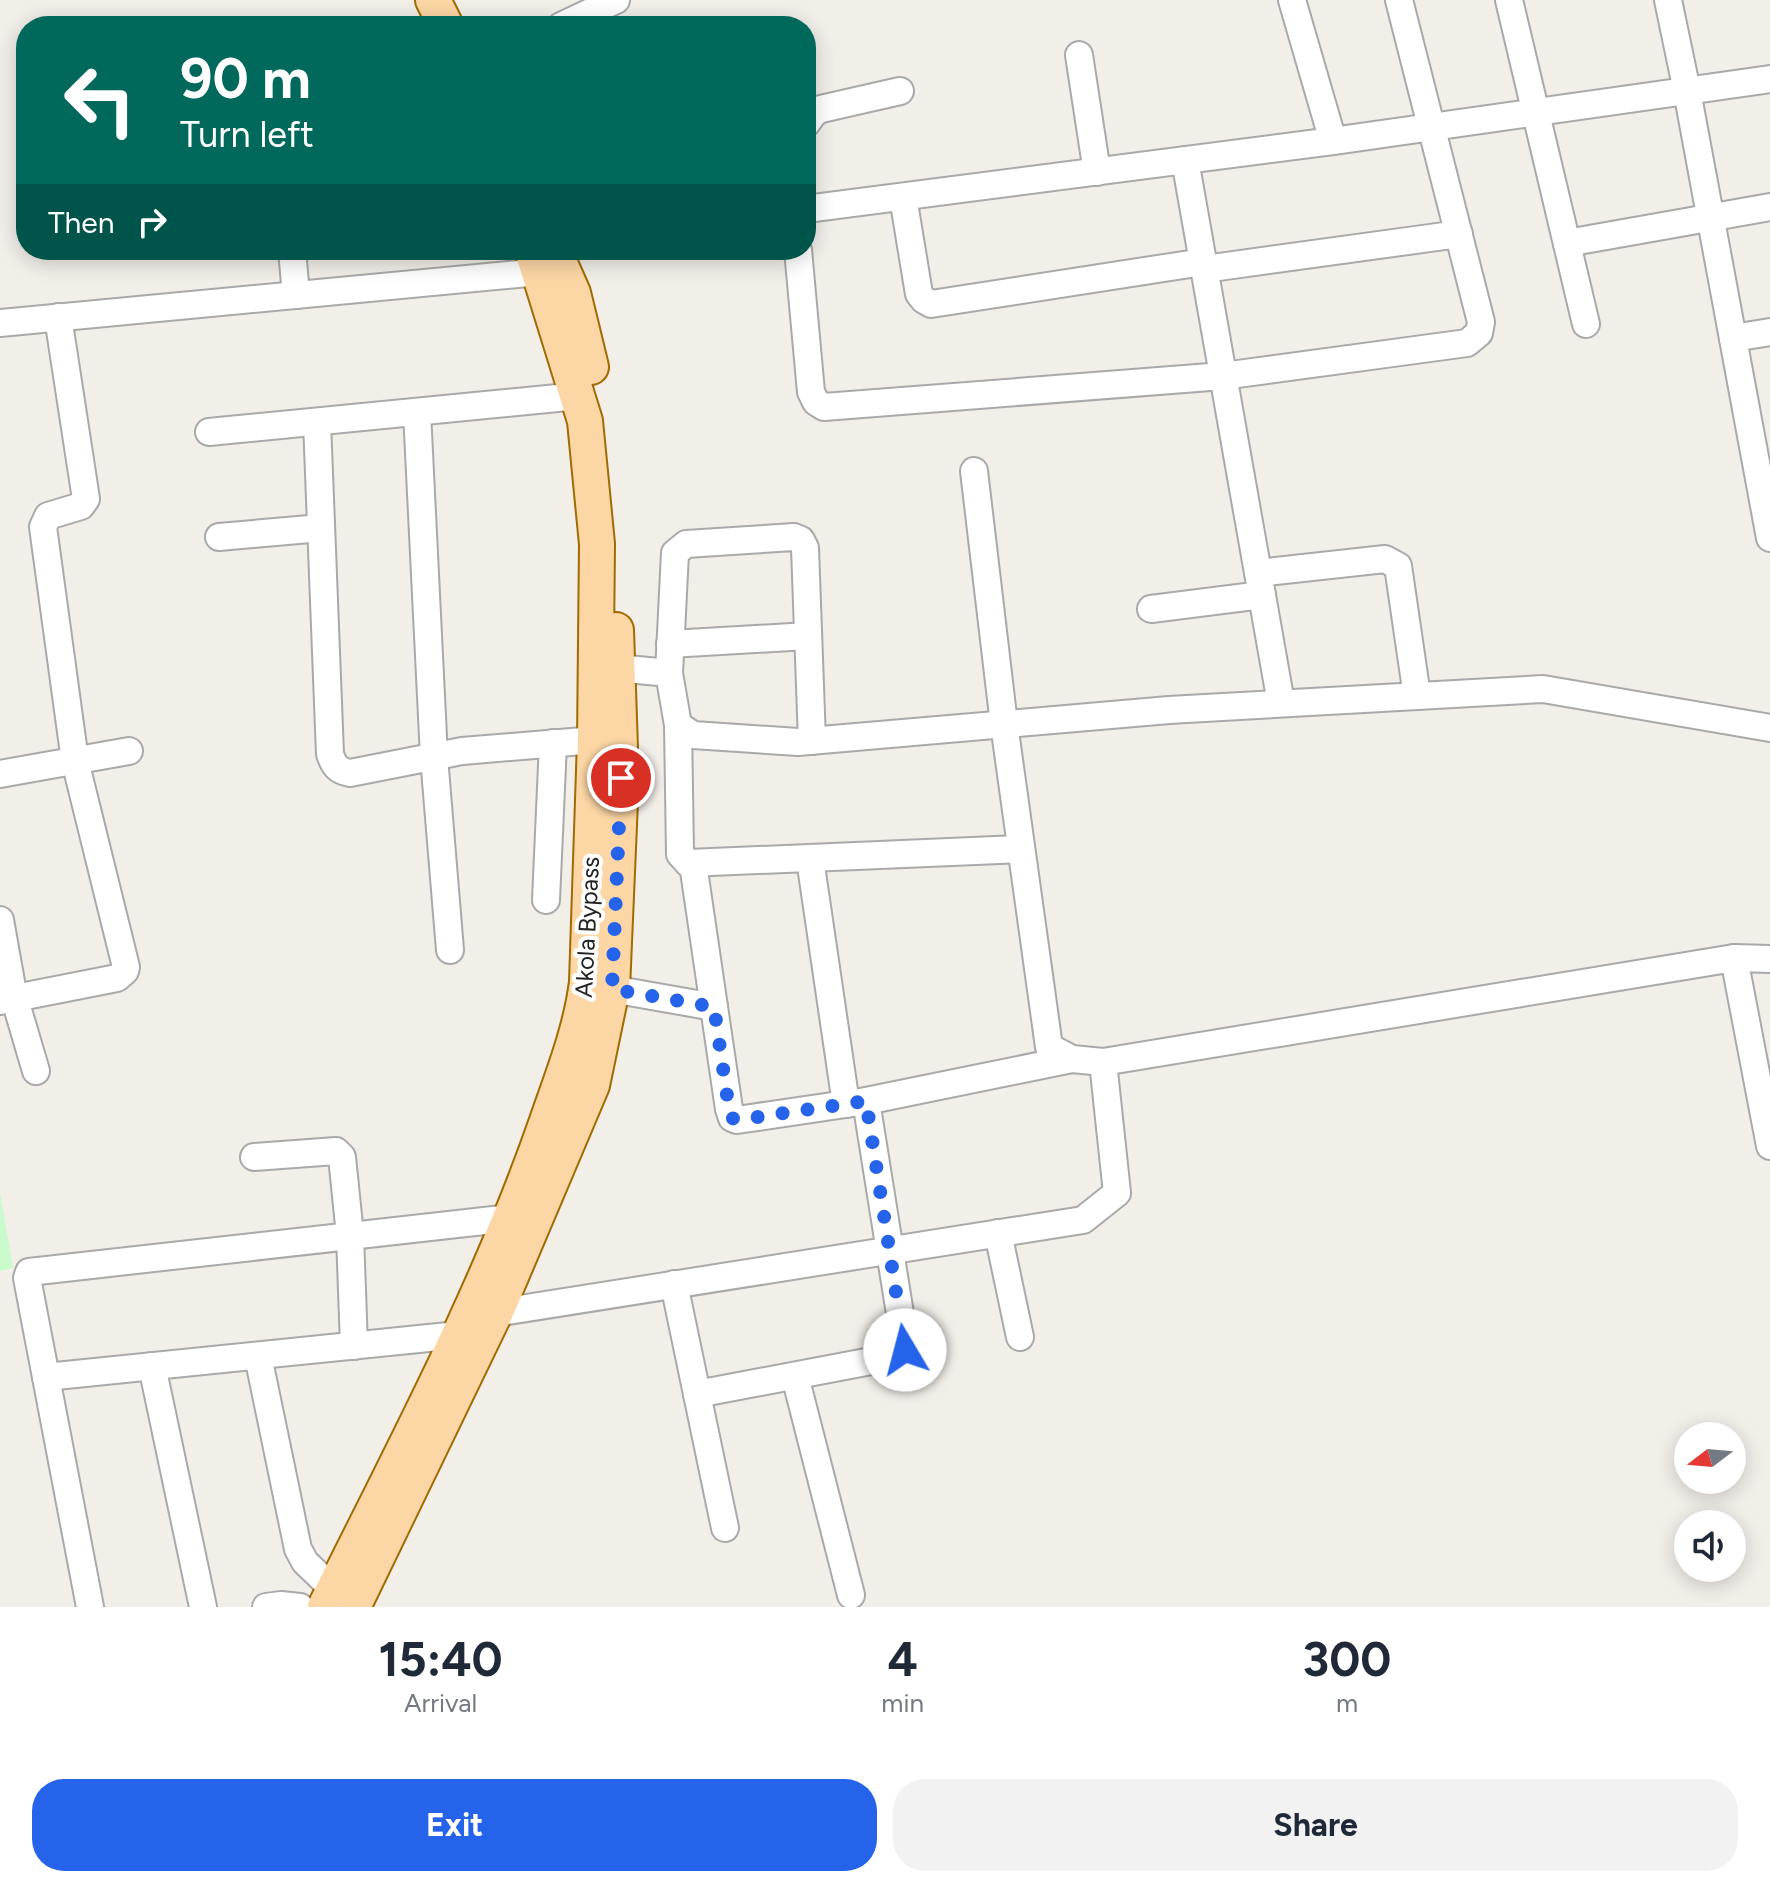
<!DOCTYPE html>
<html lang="en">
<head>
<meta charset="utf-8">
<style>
  :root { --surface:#fff; --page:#f2f2f3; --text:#1f2937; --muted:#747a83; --accent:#2563eb }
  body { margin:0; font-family:Figtree,sans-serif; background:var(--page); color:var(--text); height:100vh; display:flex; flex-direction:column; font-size:30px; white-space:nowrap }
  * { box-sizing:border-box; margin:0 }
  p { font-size:26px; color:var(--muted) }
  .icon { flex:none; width:44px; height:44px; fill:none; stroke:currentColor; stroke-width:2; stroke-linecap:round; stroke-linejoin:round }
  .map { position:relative; height:1607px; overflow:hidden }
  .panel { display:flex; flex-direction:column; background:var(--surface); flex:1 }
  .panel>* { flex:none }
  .hud { position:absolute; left:16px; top:16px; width:800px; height:244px; border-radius:32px; box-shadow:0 4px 20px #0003; background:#00695c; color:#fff; overflow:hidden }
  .needle { width:52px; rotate:254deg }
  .tools { position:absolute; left:1674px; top:1422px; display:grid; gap:16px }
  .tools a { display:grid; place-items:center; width:72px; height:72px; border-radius:50%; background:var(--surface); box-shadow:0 4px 20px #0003; font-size:40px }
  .pin { position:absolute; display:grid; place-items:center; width:68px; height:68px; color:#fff; margin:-34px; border:4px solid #fff; border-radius:50%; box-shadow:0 2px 8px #0007 }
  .me { position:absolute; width:88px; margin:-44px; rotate:352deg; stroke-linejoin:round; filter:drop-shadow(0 0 6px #0008) }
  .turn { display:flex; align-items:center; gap:28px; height:168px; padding:0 32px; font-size:36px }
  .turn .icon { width:104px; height:104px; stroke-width:2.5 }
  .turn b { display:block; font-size:56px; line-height:68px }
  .then { display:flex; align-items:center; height:76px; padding:0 32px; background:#0003; gap:16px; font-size:30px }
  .eta { display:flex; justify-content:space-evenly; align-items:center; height:136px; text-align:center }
  .eta b { font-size:48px; font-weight:700; line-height:56px }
  .action { display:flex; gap:16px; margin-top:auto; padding:16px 32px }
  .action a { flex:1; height:92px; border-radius:32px; background:var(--accent); color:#fff; font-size:32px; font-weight:700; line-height:92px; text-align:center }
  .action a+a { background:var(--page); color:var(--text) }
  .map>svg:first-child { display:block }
</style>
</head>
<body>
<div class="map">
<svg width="1770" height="1607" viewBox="0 0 1770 1607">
  <rect width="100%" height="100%" fill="#f2efe9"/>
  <path fill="#c8facc" d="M 0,1192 L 13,1268 L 0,1271 Z"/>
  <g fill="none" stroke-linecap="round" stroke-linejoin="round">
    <g stroke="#a9a9a9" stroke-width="30">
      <g id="minor">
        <path d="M 1292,0 L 1333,141"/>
        <path d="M 1509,0 L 1586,324"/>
        <path d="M 1668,0 L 1687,91 L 1770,538"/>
        <path d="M 561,26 L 616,0"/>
        <path d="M 1079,55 L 1097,172"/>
        <path d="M 806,124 L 814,113 L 821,109 L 900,91"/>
        <path d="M 1185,160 L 1281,703"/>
        <path d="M 903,197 L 919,294 L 924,300 L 931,304 L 1203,262"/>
        <path d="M 806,209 L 1333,141 L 1770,79"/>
        <path d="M 1567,243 L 1770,207"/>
        <path d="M 292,250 L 296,295"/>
        <path d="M 798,250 L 811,392 L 816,402 L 824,407 L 1223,376 L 1467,343 L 1479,333 L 1481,322 L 1399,0"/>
        <path d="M 1204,269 L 1459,234"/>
        <path d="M 0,323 L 539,272"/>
        <path d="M 1733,338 L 1770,332"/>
        <path d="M 417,412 L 434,757 L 450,950"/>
        <path d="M 317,422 L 330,754 C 334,766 338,771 350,773 L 462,751 L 595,740"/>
        <path d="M 209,432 L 578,396"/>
        <path d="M 974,471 L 1004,724 L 1049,1047 L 1072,1059 L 1103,1062 L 1734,958 L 1770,959"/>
        <path d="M 219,537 L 321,528"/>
        <path d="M 1258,573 L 1385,559 L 1398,566 L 1417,696"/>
        <path d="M 1151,609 L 1262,595"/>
        <path d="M 670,644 L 808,636"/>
        <path d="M 617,668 L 669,673 L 678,725 L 693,735 L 798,742 L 1169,710 L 1543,689 L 1770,728"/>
        <path d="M 669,673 L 675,553 L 686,544 L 794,537 L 801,540 L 805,548 L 812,741"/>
        <path d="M 678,725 L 680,854 L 688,863 L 1021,849"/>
        <path d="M 0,774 L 129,751"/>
        <path d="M 810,859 L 846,1104"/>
        <path d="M 693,864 L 729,1109 L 732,1118 L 737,1120 L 866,1101 L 1072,1059"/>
        <path d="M 546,900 L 553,743"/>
        <path d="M 0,920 L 13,993 L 36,1071"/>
        <path d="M 1734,958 L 1770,1146"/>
        <path d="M 612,989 L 714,1007"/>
        <path d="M 0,1001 L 117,978 L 125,971 L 126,967 L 75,761 L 43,527 L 48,516 L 81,506 L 86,499 L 58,317"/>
        <path d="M 254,1157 L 336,1151 L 342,1157 L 350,1235 L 354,1346"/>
        <path d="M 998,1233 L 1020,1337"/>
        <path d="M 674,1284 L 725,1528"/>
        <path d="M 495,1313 L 1083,1220 L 1117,1193 L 1103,1062"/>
        <path d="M 258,1356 L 298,1549 L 305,1562 L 334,1590"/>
        <path d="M 152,1366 L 203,1607"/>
        <path d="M 795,1376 L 851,1595"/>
        <path d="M 46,1377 L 458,1335"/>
        <path d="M 697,1394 L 903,1355 L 905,1345 L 866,1101"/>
        <path d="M 90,1607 L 27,1278 L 29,1272 L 511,1218"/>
        <path d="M 266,1607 L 281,1605 L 300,1607"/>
      </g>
    </g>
    <g stroke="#a06b00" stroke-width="38">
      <g id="major">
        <path d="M 433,0 L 446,26"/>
        <path d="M 554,250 L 573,293 L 591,367"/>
        <path d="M 325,1607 C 404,1448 489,1289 547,1121 C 563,1075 581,1030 587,982 L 595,740 L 597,544 L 585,421 L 532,250"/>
        <path d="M 353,1607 L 498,1307 L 592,1085 L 612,989 L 621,778 L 616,630"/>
      </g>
    </g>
    <use href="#minor" stroke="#fff" stroke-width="26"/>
    <use href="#major" stroke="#fcd6a4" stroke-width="34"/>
  </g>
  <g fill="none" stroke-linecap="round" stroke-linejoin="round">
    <path stroke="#2563eb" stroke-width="14" stroke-dasharray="0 25.2" d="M 621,778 L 612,989 L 714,1007 L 729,1109 L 732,1118 L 737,1120 L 866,1101 L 905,1350"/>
  </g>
  <g text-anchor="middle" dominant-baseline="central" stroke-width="8" stroke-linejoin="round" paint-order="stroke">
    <g font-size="24" fill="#222" stroke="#fff">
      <text transform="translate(587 927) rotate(-87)">Akola Bypass</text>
    </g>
  </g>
</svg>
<div class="tools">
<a><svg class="needle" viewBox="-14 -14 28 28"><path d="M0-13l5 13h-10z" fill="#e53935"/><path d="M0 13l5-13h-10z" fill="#747a83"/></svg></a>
<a><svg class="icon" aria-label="sound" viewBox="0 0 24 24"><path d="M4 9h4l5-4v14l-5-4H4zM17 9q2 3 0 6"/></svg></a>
</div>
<div class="pin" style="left:621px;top:778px;background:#d93025"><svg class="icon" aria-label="arrive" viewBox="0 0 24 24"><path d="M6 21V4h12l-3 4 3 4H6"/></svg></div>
<svg class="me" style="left:905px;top:1350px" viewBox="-20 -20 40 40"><circle r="19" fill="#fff"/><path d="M0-13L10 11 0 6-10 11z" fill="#2563eb"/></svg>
<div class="hud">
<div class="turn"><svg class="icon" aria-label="left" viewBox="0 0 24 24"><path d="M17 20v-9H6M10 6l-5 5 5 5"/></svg><div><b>90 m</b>Turn left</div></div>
<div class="then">Then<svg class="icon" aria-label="right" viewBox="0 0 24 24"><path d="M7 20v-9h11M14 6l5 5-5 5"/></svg></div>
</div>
</div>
<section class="panel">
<div class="eta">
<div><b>15:40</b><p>Arrival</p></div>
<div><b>4</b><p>min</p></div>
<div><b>300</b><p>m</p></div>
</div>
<div class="action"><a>Exit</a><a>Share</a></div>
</section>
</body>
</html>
